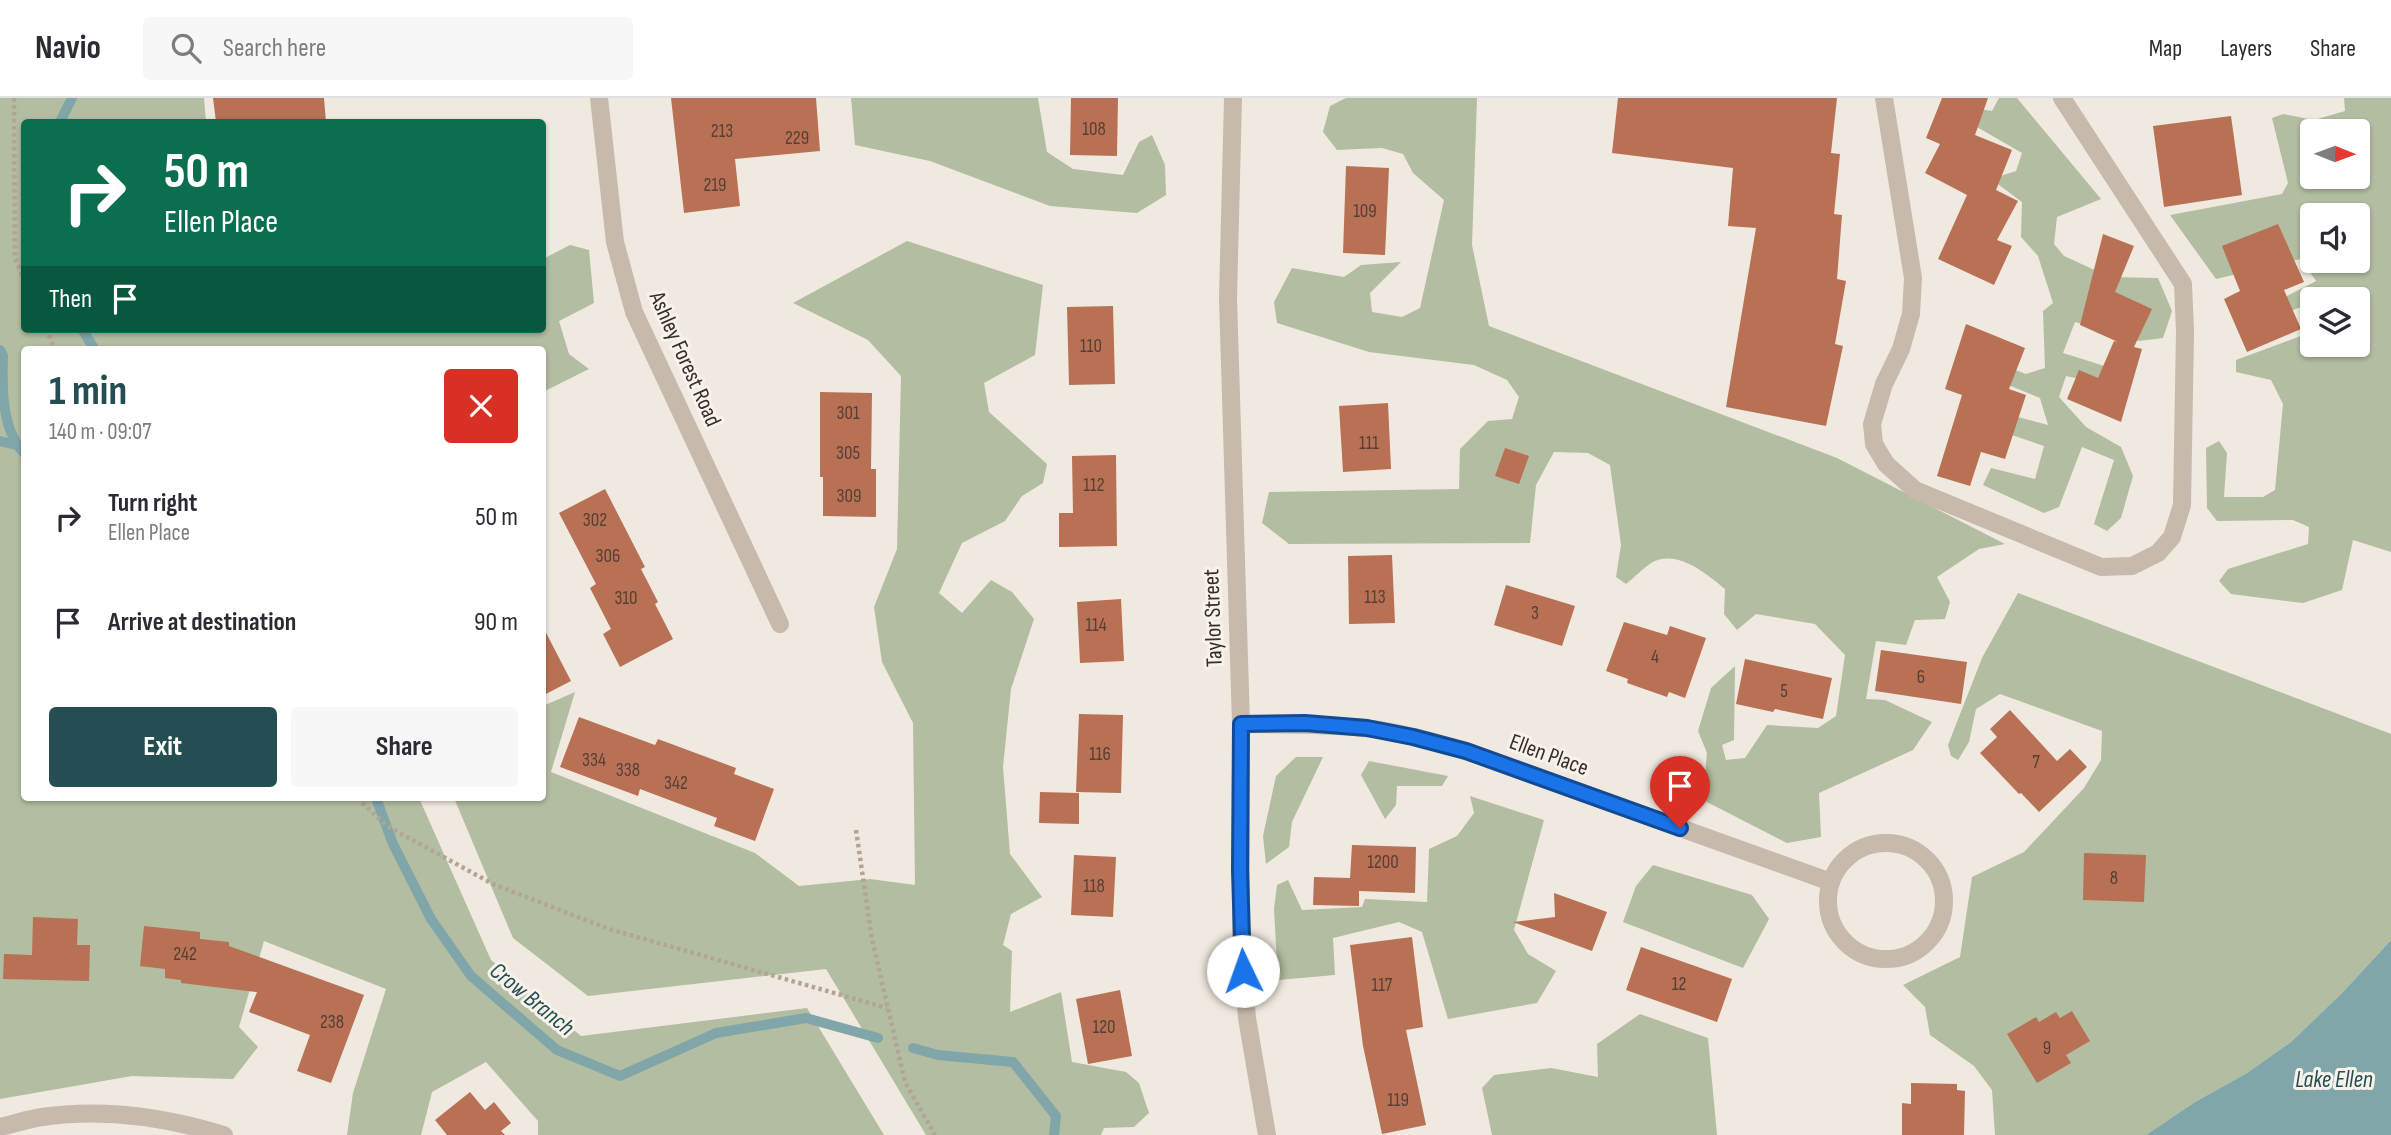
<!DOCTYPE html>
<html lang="en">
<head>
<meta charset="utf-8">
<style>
  :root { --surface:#fff; --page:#f7f7f7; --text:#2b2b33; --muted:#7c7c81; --line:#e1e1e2; --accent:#244e52 }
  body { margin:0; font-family:"Sofia Sans Condensed",sans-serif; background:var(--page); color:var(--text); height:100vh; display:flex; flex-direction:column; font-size:26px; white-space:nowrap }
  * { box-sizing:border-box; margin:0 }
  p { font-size:23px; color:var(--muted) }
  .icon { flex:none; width:38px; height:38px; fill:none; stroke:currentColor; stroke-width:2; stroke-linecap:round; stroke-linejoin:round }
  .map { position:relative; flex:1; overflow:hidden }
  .sheet { position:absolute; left:21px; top:248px; width:525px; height:455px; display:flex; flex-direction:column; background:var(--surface); border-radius:7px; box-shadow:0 2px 5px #0004 }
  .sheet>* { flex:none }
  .banner { position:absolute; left:21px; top:21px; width:525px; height:214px; border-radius:7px; box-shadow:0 2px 5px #0004; background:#0b6e4f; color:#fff; overflow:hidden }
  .needle { width:46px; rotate:91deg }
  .fabs { position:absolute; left:2300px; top:21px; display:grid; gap:14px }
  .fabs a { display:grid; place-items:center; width:70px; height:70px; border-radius:7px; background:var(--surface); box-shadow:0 2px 5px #0004; font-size:35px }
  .pin { position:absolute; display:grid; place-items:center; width:60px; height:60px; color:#fff; margin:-72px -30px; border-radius:50% 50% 50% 0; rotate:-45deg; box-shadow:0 0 7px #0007 }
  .pin .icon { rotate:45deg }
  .me { position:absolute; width:77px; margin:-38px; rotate:357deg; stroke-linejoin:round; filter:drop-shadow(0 0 5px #0008) }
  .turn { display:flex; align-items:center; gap:24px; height:147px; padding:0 28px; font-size:32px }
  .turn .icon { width:91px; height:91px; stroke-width:2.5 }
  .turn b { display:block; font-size:49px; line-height:60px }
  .then { display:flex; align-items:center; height:66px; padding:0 28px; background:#0003; gap:14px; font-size:26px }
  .round { display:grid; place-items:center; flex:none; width:74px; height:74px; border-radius:7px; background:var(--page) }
  .headline { display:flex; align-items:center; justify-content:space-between; height:119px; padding:0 28px }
  h1 { font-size:42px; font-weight:700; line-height:52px; color:var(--accent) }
  .action { display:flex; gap:14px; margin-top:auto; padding:14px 28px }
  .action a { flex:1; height:80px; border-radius:7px; background:var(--accent); color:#fff; font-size:28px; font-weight:700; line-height:80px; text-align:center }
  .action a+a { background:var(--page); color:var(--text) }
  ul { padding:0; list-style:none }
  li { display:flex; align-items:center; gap:21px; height:105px; padding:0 28px }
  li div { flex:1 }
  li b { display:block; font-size:26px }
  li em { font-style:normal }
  header { display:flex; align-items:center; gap:42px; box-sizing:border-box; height:98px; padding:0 35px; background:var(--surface); border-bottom:2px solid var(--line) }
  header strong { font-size:33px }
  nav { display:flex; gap:38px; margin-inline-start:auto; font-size:24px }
  .search { width:490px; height:63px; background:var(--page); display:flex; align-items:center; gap:18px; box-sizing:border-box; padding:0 24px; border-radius:7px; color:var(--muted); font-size:26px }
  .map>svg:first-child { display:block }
</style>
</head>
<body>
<header>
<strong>Navio</strong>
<div class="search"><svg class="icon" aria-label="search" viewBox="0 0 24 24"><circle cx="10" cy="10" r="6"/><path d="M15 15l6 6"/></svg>Search here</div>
<nav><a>Map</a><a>Layers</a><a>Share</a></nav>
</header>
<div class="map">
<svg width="2391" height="1037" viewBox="0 0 2391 1037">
  <rect width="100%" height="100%" fill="#f0e9df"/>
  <g fill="#b3bda1" fill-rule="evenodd">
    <path d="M 0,0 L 204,0 L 206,24 L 24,24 L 24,231 L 542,231 L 543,161 L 570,147 L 589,152 L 594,205 L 559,223 L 569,256 L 589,271 L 543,294 L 542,252 L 24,252 L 24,700 L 419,700 L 491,862 L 581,938 L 807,910 L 884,1037 L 538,1037 L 538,1023 L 486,964 L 432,994 L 421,1037 L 347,1037 L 353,995 L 386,891 L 264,843 L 239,929 L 258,949 L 233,981 L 132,978 L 0,1001 Z"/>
    <path d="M 851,0 L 1038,0 L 1047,54 L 1073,71 L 1123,77 L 1139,44 L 1152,37 L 1165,67 L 1166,97 L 1137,115 L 1050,108 L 930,63 L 855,47 Z"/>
    <path d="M 1346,0 L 1477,0 L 1472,147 L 1489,228 L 1837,360 L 2005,446 L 1979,451 L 1937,479 L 1950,504 L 1945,521 L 1915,522 L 1906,547 L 1876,543 L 1866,601 L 1885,602 L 1932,624 L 1913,652 L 1819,695 L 1821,739 L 1787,745 L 1703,702 L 1707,655 L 1698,633 L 1711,590 L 1735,568 L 1734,642 L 1722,647 L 1726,662 L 1745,660 L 1767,627 L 1818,630 L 1836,618 L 1845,557 L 1815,526 L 1756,516 L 1737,532 L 1724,516 L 1725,491 C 1707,476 1676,450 1651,465 C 1642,471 1634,480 1626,486 L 1616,479 L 1621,447 L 1610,367 L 1588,355 L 1554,354 L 1536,387 L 1530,445 L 1289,446 L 1262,425 L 1269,394 L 1459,391 L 1460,351 L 1488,323 L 1512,321 L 1519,299 L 1507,282 L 1474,267 L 1369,254 L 1277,225 L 1274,204 L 1292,170 L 1344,179 L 1361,167 L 1401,164 L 1370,195 L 1372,214 L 1402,219 L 1420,210 L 1444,102 L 1413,75 L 1403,56 L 1382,50 L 1337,52 L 1323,34 L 1330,8 Z"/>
    <path d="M 1999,0 L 2017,0 L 2101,101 L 2057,119 L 2054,146 L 2064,158 L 2110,179 L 2158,180 L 2172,213 L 2163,240 L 2139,243 L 2075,224 L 2063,255 L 2114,271 L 2107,287 L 2066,278 L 2059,299 L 2086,329 L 2121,349 L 2133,378 L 2121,420 L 2107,433 L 2094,426 L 2114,362 L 2082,349 L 2059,409 L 2044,415 L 1983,387 L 1991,370 L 2035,381 L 2044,348 L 1994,331 L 1995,313 L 2048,327 L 2040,300 L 1969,271 L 1976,257 L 2026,276 L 2045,270 L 2043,213 L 2053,205 L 2038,158 L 2021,139 L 2022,104 L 1991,81 L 2016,73 L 2022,55 L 1951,14 L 1960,8 L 1992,13 Z"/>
    <path d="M 2344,0 L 2391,0 L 2391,454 L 2353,442 L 2342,492 L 2303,505 L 2231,496 L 2219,483 L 2228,471 L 2308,446 L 2309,429 L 2293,422 L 2217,423 L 2207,410 L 2206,350 L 2219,343 L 2227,355 L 2224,399 L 2263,399 L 2275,392 L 2283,306 L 2271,282 L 2236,274 L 2236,262 L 2309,235 L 2301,209 L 2241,232 L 2236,224 L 2316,183 L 2301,161 L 2216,181 L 2170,117 L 2282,96 L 2288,85 L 2272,20 L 2283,16 L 2314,22 L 2345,13 ZM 2312,33 L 2357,33 L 2357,79 L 2312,79 ZM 2312,117 L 2357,117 L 2357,163 L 2312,163 ZM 2312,201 L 2357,201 L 2357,247 L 2312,247 Z"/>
    <path d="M 907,143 L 1043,187 L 1035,257 L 984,285 L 989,314 L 1047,366 L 1043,385 L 1022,398 L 1005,423 L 962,445 L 939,495 L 962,515 L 991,482 L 1012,494 L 1034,521 L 1011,591 L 1003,669 L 1010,756 L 1042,799 L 1011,816 L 1003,847 L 1012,853 L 1010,914 L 1061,894 L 1072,964 L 1126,974 L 1139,985 L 1149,1015 L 1134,1029 L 1104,1030 L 1101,1037 L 926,1037 L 826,871 L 588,898 L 513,840 L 454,700 L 542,700 L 543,608 L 575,594 L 551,674 L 755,755 L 799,788 L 870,781 L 915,787 L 913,625 L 882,564 L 874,509 L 897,451 L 901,278 L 868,242 L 793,205 Z"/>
    <path d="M 2018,495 L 2391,636 L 2391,842 L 2343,894 L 2291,944 L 2247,975 L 2195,1004 L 2146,1037 L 1995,1037 L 1992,992 L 1974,968 L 1930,937 L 1925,909 L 1903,887 L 1960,859 L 1972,779 L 2024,754 L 2084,690 L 2101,662 L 2102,633 L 2000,596 L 1976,611 L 1969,644 L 1958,662 L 1951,658 L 1948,647 L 1982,560 Z"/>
    <path d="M 1296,659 L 1323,659 L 1292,724 L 1289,749 L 1266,766 L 1263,738 L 1276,678 Z"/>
    <path d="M 1369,663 L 1448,678 L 1442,688 L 1397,688 L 1396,707 L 1385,721 L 1361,677 Z"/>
    <path d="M 1470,698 L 1544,722 L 1514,832 L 1528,856 L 1556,873 L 1537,905 L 1448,921 L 1422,834 L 1399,824 L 1333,840 L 1335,877 L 1278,882 L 1274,811 L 1277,787 L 1288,782 L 1302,812 L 1362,809 L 1365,801 L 1427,804 L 1429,751 L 1457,738 L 1474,715 Z"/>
    <path d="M 1653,767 L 1752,797 L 1769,821 L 1743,870 L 1623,824 L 1636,788 Z"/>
    <path d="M 1640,916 L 1708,940 L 1717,1037 L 1492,1037 L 1482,990 L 1494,977 L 1551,970 L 1598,979 L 1597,946 Z"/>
  </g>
  <path fill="#81a6aa" d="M 2391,842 L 2391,1037 L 2146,1037 L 2195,1004 L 2247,975 L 2291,944 L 2343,894 Z"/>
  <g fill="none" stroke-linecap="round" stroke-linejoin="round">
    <g stroke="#81a6aa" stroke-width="10">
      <path d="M 60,24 L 72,0"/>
      <path d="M 82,231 L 95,252"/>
      <path d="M 0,252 L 3,258 C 2,288 1,331 24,355"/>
      <path d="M 0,343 L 17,347"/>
      <path d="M 376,700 L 393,746 L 431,821 L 471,878 L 557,952 L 620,978 L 716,935 L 806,920 L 878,940"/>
      <path d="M 913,950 L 938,957 L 1013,964 L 1056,1018 L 1054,1037"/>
    </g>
  </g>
  <g fill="#b87155">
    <path d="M 213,0 L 324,0 L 326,24 L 216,24 Z"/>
    <path d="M 671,0 L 816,0 L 820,53 L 735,61 L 740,108 L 684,115 Z"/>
    <path d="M 1071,0 L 1118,0 L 1117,58 L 1070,57 Z"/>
    <path d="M 1618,0 L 1837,0 L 1831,55 L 1840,56 L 1834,116 L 1842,117 L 1837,181 L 1846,183 L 1835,246 L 1843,248 L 1826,328 L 1726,309 L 1756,130 L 1728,128 L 1733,70 L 1612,55 Z"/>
    <path d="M 1942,0 L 1988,0 L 1975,37 L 2012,52 L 1996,92 L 2018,103 L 1997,142 L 2012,148 L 1994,187 L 1938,161 L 1967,97 L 1925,75 L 1940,46 L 1926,40 Z"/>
    <path d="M 2231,18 L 2242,97 L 2164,109 L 2153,28 Z"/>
    <path d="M 1346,68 L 1389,70 L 1385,157 L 1343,155 Z"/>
    <path d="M 2278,126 L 2304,184 L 2284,192 L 2301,231 L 2247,254 L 2224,201 L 2240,193 L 2222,148 Z"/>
    <path d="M 2103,136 L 2134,148 L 2115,194 L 2152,211 L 2134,249 L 2142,251 L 2121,324 L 2067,301 L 2079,272 L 2098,280 L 2114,243 L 2118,244 L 2080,227 Z"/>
    <path d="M 1113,208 L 1115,286 L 1069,287 L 1067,209 Z"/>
    <path d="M 1966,226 L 2025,250 L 2009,291 L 2026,297 L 2005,361 L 1981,354 L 1970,388 L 1937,378 L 1962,297 L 1945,291 Z"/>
    <path d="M 820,294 L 872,295 L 871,371 L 876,371 L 876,419 L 823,418 L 823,379 L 820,379 Z"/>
    <path d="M 1388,305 L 1391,371 L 1343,374 L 1339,308 Z"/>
    <path d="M 1505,350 L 1529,358 L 1519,386 L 1495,378 Z"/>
    <path d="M 1116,357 L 1117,448 L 1059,449 L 1059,415 L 1073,415 L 1072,358 Z"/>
    <path d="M 605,391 L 645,469 L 641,471 L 658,504 L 655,506 L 673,541 L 620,569 L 603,536 L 611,531 L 590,490 L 596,486 L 559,415 Z"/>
    <path d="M 1392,457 L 1395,525 L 1349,526 L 1348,458 Z"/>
    <path d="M 1506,487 L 1575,508 L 1562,548 L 1494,527 Z"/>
    <path d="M 1121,501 L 1124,563 L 1080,565 L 1077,504 Z"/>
    <path d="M 1624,524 L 1667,537 L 1670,528 L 1706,540 L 1685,600 L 1669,594 L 1667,599 L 1627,585 L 1628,581 L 1606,573 Z"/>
    <path d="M 542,527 L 571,583 L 542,598 Z"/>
    <path d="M 1881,552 L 1967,564 L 1961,606 L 1875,593 Z"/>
    <path d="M 1745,561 L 1832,580 L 1823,621 L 1775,611 L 1773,614 L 1736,606 Z"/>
    <path d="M 2010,612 L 2057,663 L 2070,651 L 2087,669 L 2039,714 L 2021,695 L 2019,696 L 1980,655 L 1997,639 L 1990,631 Z"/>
    <path d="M 1079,616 L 1123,617 L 1121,695 L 1076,694 Z"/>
    <path d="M 579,619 L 655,647 L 658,641 L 736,670 L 734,676 L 774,691 L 755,743 L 714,728 L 717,720 L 640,691 L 638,698 L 560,669 Z"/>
    <path d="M 1040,694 L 1079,695 L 1079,726 L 1039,725 Z"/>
    <path d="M 1352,747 L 1416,749 L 1415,795 L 1359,793 L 1359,808 L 1313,807 L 1314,779 L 1350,780 Z"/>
    <path d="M 2084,755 L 2146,757 L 2144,804 L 2083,802 Z"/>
    <path d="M 1074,757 L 1116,759 L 1113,819 L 1071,817 Z"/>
    <path d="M 1554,795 L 1607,814 L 1592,853 L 1513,824 L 1555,819 Z"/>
    <path d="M 33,819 L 78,821 L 77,847 L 90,847 L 89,883 L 3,881 L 4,856 L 32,857 Z"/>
    <path d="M 144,828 L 200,834 L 200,841 L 229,844 L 229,848 L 364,897 L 331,985 L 297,973 L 310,937 L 249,914 L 257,894 L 181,885 L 181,882 L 165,880 L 165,871 L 140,868 Z"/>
    <path d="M 1412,839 L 1423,929 L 1406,932 L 1426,1027 L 1382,1036 L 1363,948 L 1350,847 Z"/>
    <path d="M 1641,849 L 1732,881 L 1717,924 L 1626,892 Z"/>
    <path d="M 1120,892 L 1132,958 L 1088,966 L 1076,901 Z"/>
    <path d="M 2072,913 L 2090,943 L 2066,957 L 2071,965 L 2037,985 L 2007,936 L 2036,919 L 2039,924 L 2056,914 L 2060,920 Z"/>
    <path d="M 1911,985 L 1957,986 L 1957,992 L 1965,993 L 1964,1037 L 1902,1037 L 1902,1005 L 1911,1006 Z"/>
    <path d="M 470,994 L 485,1012 L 494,1004 L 511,1025 L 501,1033 L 505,1037 L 447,1037 L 435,1022 Z"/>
  </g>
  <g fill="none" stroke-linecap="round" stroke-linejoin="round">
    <g stroke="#b2a497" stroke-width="4.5" stroke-dasharray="3.5 3.5" stroke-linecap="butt">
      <path d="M 14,0 L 15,160 L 24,182"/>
      <path d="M 46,231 L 55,252"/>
      <path d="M 357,700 L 387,728 L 493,786 L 609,831 L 887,910"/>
      <path d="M 856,732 L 872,841 L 905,984 L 935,1037"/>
    </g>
    <g stroke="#c7b9ac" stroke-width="18">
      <path d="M 599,0 L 615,144 L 634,214 L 780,526"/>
      <path d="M 1233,0 L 1228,200 L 1241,626 L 1241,850 L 1247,920 L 1267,1037"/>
      <path d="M 1884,0 L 1913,180 L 1911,216 L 1901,251 L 1884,286 L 1872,326 L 1874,346 L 1886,366 L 1915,392 L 2101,469 L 2132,468 L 2158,455 L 2172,439 L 2182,407 L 2185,233 L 2183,186 L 2062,0"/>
      <path d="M 1241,626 C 1282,626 1324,626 1365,630 C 1400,634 1433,644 1466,653 L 1831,784"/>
      <circle cx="1886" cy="803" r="58"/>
      <path d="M 0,1029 C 14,1026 28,1021 42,1019 C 103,1010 165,1019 224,1037"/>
    </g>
  </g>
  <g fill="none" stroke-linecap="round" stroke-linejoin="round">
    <g stroke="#114b97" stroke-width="18">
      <path id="route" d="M 1243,873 L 1240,772 L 1241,626 L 1305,625 L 1367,630 L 1413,639 L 1466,653 L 1680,730"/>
    </g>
    <use href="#route" stroke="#1a73e8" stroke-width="12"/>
  </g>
  <g text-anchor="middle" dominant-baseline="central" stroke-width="6" stroke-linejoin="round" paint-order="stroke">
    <g font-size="19" fill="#563f35">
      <text x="1094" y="31">108</text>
      <text x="722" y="33">213</text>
      <text x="797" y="40">229</text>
      <text x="715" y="87">219</text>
      <text x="1365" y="113">109</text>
      <text x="1091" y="248">110</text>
      <text x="848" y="315">301</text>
      <text x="1369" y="345">111</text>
      <text x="848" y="355">305</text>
      <text x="1094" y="387">112</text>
      <text x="849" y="398">309</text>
      <text x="595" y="422">302</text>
      <text x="608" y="458">306</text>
      <text x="1375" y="499">113</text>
      <text x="626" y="500">310</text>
      <text x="1535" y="515">3</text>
      <text x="1096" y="527">114</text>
      <text x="1655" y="559">4</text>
      <text x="1921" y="579">6</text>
      <text x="1784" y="593">5</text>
      <text x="1100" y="656">116</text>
      <text x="594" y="662">334</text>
      <text x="2036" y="664">7</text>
      <text x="628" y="672">338</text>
      <text x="676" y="685">342</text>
      <text x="1383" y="764">1200</text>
      <text x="2114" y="780">8</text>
      <text x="1094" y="788">118</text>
      <text x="185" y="856">242</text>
      <text x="1679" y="886">12</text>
      <text x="1382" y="887">117</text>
      <text x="332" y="924">238</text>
      <text x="1104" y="929">120</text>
      <text x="2047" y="950">9</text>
      <text x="1398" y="1002">119</text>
    </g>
    <g font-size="23" fill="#362e2a" stroke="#f8f2eb">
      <text transform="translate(685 261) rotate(66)">Ashley Forest Road</text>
      <text transform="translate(1213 520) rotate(-92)">Taylor Street</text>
      <text transform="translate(1549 657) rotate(20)">Ellen Place</text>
    </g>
    <g font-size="24" font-style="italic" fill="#244e52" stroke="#f8f2eb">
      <text transform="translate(532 901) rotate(39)">Crow Branch</text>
      <text x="2334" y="981">Lake Ellen</text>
    </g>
  </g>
</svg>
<div class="fabs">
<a><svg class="needle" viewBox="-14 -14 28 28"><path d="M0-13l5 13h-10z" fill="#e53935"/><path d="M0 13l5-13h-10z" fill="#7c7c81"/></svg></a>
<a><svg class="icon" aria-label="sound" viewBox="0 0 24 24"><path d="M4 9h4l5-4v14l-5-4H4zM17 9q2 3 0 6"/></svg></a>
<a><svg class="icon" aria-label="layers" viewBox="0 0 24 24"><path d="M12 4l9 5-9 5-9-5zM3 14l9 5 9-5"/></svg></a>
</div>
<div class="pin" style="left:1680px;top:730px;background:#d93025"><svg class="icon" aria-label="arrive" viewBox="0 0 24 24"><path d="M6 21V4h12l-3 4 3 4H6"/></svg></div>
<svg class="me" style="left:1243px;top:873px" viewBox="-20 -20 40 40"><circle r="19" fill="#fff"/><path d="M0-13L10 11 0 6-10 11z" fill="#1a73e8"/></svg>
<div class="banner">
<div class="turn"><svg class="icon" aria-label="right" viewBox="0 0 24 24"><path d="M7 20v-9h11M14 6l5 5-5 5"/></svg><div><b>50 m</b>Ellen Place</div></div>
<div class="then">Then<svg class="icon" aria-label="arrive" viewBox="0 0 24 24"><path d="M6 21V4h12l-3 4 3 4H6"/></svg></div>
</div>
<section class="sheet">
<div class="headline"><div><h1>1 min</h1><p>140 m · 09:07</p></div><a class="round" style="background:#d93025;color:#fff"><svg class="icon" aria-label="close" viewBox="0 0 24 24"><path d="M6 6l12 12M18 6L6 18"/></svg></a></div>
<ul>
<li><svg class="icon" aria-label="right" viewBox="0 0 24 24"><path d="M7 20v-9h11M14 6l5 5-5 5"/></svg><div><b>Turn right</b><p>Ellen Place</p></div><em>50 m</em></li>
<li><svg class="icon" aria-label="arrive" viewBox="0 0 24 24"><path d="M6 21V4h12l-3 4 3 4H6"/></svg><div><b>Arrive at destination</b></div><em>90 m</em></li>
</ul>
<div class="action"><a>Exit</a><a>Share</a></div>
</section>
</div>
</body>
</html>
